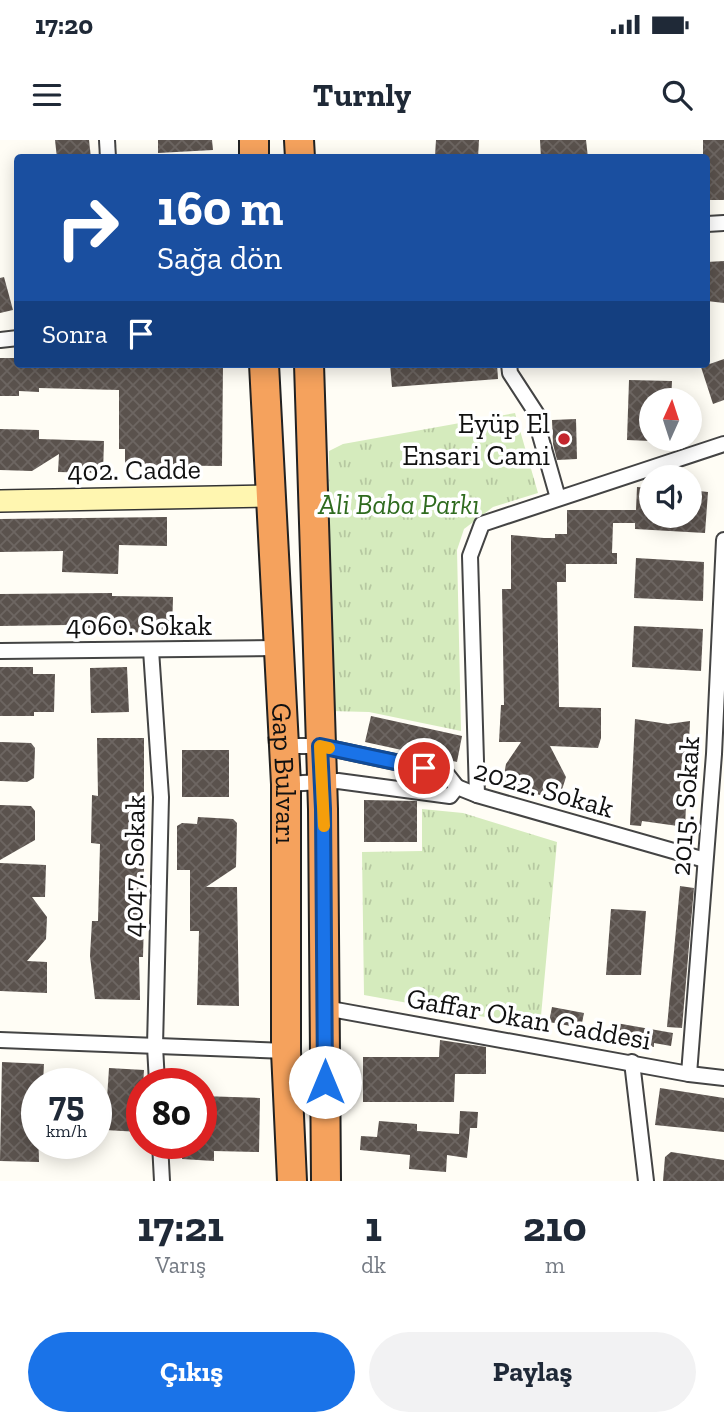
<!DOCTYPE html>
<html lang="tr">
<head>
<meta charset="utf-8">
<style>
  :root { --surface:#fff; --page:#f2f2f3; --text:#1f2937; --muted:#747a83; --accent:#1a73e8 }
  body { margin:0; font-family:"Zilla Slab",serif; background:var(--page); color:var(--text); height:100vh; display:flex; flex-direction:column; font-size:26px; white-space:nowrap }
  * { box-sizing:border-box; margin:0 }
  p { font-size:23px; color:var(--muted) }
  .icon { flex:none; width:38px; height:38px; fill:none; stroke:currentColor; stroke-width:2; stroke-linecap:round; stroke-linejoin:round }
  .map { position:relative; height:1041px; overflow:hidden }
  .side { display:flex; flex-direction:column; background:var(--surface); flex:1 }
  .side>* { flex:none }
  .guide { position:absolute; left:14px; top:14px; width:696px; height:214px; border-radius:7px; box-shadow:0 4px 18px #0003; background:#1a4fa0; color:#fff; overflow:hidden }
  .needle { width:46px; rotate:3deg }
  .tools { position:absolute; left:639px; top:248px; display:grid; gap:14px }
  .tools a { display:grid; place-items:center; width:63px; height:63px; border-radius:50%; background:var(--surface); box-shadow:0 4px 18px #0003; font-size:35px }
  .speed { position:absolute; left:21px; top:928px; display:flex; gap:14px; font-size:35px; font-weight:700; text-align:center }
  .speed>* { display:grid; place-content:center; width:91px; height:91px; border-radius:50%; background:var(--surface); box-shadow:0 4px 18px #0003; line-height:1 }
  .speed small { font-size:18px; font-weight:400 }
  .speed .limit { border:10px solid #d22; background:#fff; color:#111 }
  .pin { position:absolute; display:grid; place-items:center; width:60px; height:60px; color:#fff; margin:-30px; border:4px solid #fff; border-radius:50%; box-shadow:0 2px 7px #0007 }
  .me { position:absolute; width:77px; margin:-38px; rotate:0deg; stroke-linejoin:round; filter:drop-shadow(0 0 5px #0008) }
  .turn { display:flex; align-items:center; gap:24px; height:147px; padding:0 28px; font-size:32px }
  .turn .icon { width:91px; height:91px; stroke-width:2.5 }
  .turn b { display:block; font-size:49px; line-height:60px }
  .then { display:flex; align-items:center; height:66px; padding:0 28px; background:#0003; gap:14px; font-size:26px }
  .eta { display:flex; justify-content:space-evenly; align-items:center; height:119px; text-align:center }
  .eta b { font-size:42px; font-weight:700; line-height:49px }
  .primary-button { display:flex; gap:14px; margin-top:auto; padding:14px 28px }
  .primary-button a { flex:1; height:80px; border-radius:42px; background:var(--accent); color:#fff; font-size:28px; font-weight:700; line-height:80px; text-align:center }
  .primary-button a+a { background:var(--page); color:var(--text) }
  .status { display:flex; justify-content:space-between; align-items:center; height:49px; padding:0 35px; background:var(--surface); direction:ltr }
  .status svg { height:19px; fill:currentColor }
  header { display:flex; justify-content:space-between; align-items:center; height:91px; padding:0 28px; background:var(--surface); font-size:32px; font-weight:700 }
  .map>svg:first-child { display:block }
</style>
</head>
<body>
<div class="status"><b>17:20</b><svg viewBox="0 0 49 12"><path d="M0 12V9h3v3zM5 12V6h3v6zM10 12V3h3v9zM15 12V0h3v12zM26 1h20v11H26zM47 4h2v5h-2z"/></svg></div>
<header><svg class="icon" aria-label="menu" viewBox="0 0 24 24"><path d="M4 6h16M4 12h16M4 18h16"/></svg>Turnly<svg class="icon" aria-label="search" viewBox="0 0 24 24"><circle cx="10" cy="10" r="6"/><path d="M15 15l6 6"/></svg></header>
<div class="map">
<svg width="724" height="1041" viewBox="0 0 724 1041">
  <defs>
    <pattern id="park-tufts" width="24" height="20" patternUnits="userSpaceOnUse" patternTransform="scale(1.75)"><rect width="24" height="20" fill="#d5ebbd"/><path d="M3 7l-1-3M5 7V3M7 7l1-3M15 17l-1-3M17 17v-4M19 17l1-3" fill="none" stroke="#b6c8a1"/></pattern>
    <pattern id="building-cross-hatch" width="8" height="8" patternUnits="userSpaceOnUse" patternTransform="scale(1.75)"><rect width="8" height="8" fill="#5a524d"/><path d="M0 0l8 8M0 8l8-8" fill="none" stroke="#6d6662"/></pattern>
  </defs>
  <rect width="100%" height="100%" fill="#fffdf5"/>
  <g fill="url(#park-tufts)">
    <path d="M 515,273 L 538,353 L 493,367 L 464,389 L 457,410 L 461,591 L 369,572 L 330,571 L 329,311 L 343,304 Z"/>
    <path d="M 422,669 L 463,673 L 557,702 L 540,887 L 364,855 L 362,712 L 422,711 Z"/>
  </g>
  <g fill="url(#building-cross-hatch)">
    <path d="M 55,0 L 89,0 L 91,18 L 57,18 Z"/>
    <path d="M 158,0 L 212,0 L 213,10 L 158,13 Z"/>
    <path d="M 436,0 L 479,0 L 478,18 L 435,16 Z"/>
    <path d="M 540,0 L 586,0 L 588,18 L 541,18 Z"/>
    <path d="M 703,0 L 724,0 L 724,60 L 707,60 L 707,18 L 703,18 Z"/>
    <path d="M 724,121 L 724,163 L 707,161 L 707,122 Z"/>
    <path d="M 4,137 L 13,170 L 0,173 L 0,138 Z"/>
    <path d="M 0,218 L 18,218 L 18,224 L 223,224 L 222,326 L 125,325 L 125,309 L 119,309 L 119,250 L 39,248 L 39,252 L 19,251 L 19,256 L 0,256 Z"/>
    <path d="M 724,219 L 724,260 L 713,264 L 701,227 Z"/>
    <path d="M 390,224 L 497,224 L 498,239 L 392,247 Z"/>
    <path d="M 629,240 L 672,241 L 671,261 L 651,261 L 651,301 L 627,300 Z"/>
    <path d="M 576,279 L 577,319 L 557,320 L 553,304 L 552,280 Z"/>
    <path d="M 0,289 L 39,290 L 39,299 L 104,301 L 103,333 L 58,332 L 59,314 L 32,331 L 0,330 Z"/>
    <path d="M 637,347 L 651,348 L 651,376 L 690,376 L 690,350 L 708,352 L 705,393 L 635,389 L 635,383 L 613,383 L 612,413 L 617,413 L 617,424 L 566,424 L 566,442 L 557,442 L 559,567 L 601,568 L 601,598 L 598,608 L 550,606 L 566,637 L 560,656 L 554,658 L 508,648 L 503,640 L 506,624 L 521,602 L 499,602 L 501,565 L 504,565 L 502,449 L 511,449 L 511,395 L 544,398 L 555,398 L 555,394 L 567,394 L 567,370 L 636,370 Z"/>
    <path d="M 167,377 L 167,406 L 119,405 L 118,434 L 62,432 L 63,411 L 0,412 L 0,379 Z"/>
    <path d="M 636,418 L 704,422 L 703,461 L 634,458 Z"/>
    <path d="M 112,453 L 112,456 L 173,457 L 172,494 L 129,492 L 129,488 L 68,488 L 68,485 L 0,486 L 0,454 Z"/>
    <path d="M 634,486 L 703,489 L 701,531 L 632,527 Z"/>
    <path d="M 0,527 L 33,527 L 33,534 L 55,534 L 54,572 L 34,572 L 34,576 L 0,576 Z"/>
    <path d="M 127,527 L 129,572 L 91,573 L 90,528 Z"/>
    <path d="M 371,576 L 462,596 L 457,622 L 365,602 Z"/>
    <path d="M 635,579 L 668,584 L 690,581 L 685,687 L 642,681 L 641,686 L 630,685 Z"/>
    <path d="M 97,598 L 144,598 L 144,781 L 143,817 L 139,817 L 140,860 L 95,859 L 90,816 L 92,781 L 98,781 L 100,704 L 91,703 L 92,655 L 98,656 Z"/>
    <path d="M 0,602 L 31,603 L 35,608 L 34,638 L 27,642 L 0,641 Z"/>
    <rect x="182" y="610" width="47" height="47"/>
    <path d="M 364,660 L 417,661 L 417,702 L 364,702 Z"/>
    <path d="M 0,665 L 31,666 L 35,671 L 35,700 L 0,720 Z"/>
    <path d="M 198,677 L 233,679 L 237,683 L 236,727 L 206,747 L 237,747 L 239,866 L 197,865 L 199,791 L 190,791 L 190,730 L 177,730 L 177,686 L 182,683 L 197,684 Z"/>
    <path d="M 0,723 L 46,725 L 45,757 L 32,757 L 47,777 L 46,799 L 27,821 L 47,822 L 47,853 L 0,851 Z"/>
    <path d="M 680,746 L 694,748 L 682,888 L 667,887 Z"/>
    <path d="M 611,769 L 646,771 L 641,835 L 606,835 Z"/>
    <path d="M 552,867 L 584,873 L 581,888 L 549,882 Z"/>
    <path d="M 616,883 L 673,893 L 671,906 L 654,903 L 654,907 L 628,903 L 629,897 L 614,895 Z"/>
    <path d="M 440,900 L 486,907 L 486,934 L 455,934 L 454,962 L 363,962 L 363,917 L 439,917 Z"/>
    <path d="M 2,922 L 44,924 L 43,943 L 37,943 L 39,1022 L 0,1021 Z"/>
    <path d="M 109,928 L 144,930 L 140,992 L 105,990 Z"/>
    <path d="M 660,948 L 724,958 L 724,992 L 655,985 Z"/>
    <path d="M 201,956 L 260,958 L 259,1012 L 214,1011 L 214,1021 L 182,1019 L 183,1003 L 201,1003 Z"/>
    <path d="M 460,971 L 478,972 L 477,988 L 470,988 L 467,1018 L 447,1015 L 446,1032 L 409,1029 L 410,1015 L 360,1010 L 361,996 L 377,997 L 379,981 L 417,984 L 417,991 L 459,994 Z"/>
    <path d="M 671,1012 L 724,1020 L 724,1041 L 663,1041 L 665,1017 Z"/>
  </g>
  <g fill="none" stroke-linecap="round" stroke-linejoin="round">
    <g stroke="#444" stroke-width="18">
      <g id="street">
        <path d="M 107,0 L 108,18"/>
        <path d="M 707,84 L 724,83"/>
        <path d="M 0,200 L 18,198"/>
        <path d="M 509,224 L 510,233 L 538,276 L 540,295 L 558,358"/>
        <path d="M 151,510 L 161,657 L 155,906 L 157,943"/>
        <path d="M 0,511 L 279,508"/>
        <path d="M 284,606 L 320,606 L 446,633 L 457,647"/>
        <path d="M 286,644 L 338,641 L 450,656 L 457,647 L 477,655 L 705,720"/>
        <path d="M 477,655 L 470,416 L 482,384 L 724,304"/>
        <path d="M 325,868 L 689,934 L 724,938"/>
        <path d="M 0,900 L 286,911"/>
        <path d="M 632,922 L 646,1041"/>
        <path d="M 689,934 L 714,614 L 724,400"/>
        <path d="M 160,1003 L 162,1041"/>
      </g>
    </g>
    <g stroke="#333" stroke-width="24">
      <path id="secondary" d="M 0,361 L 268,356"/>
    </g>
    <g stroke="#222" stroke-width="32">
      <g id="highway">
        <path d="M 254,0 L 254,18"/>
        <path d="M 299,0 L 300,18"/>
        <path id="s1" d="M 264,224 L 286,644 L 286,911 L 292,1041"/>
        <path d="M 309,224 L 323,669 L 326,1041"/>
      </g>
    </g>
    <use href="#street" stroke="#fff" stroke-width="14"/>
    <use href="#secondary" stroke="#fff6b0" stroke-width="21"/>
    <use href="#highway" stroke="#f5a25d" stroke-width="28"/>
  </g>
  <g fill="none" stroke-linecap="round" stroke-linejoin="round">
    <g stroke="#114b97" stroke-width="18">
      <path id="route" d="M 325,942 L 323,669 L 320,606 L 424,628"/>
    </g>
    <use href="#route" stroke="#1a73e8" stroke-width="12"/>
    <path stroke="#f59e0b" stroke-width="12" d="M 324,686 L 320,606 L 329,608"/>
  </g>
  <circle fill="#c4262e" stroke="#fff" stroke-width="2.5" cx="564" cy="299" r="7"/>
  <g text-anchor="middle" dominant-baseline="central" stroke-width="7" stroke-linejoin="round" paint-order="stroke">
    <g font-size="28" fill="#111" stroke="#fff" text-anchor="end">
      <text x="550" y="283">Eyüp El<tspan x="550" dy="32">Ensari Cami</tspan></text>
    </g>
    <g font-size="28" fill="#111" stroke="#fff">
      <text transform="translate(134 330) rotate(-1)">402. Cadde</text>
      <text x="139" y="485">4060. Sokak</text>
      <text stroke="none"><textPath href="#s1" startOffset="410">Gap Bulvarı</textPath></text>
      <text transform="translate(544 649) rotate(16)">2022. Sokak</text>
      <text transform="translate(685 666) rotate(-86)">2015. Sokak</text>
      <text transform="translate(134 726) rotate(-89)">4047. Sokak</text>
      <text transform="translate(529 879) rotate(10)">Gaffar Okan Caddesi</text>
    </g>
    <g font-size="28" font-style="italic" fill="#2f6b1f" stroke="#fff">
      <text x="399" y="364">Ali Baba Parkı</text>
    </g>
  </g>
</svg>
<div class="tools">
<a><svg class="needle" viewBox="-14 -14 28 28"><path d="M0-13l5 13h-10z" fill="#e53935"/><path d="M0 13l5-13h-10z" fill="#747a83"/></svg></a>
<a><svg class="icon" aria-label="sound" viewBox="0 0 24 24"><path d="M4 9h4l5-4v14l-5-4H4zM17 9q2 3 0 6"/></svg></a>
</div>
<div class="speed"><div>75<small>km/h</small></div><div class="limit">80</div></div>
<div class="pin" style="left:424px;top:628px;background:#d93025"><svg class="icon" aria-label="arrive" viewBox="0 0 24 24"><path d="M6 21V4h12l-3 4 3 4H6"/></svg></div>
<svg class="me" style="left:325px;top:942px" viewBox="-20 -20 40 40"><circle r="19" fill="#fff"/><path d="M0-13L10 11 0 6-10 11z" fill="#1a73e8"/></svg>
<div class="guide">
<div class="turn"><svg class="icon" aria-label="right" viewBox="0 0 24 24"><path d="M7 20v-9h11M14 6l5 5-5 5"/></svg><div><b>160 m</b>Sağa dön</div></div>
<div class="then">Sonra<svg class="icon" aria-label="arrive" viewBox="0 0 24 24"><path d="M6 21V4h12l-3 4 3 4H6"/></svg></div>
</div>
</div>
<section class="side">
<div class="eta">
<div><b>17:21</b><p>Varış</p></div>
<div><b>1</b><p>dk</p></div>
<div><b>210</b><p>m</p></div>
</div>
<div class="primary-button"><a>Çıkış</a><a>Paylaş</a></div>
</section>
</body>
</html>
